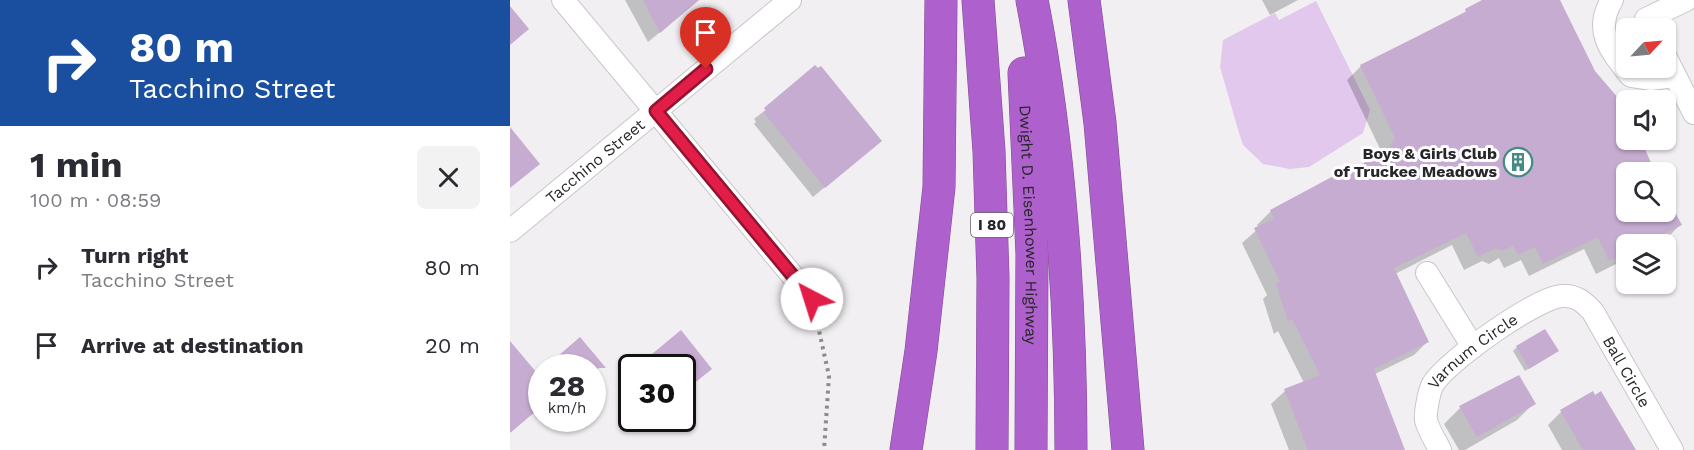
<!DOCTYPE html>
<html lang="en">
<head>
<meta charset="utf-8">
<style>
  :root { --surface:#fff; --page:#f2f2f3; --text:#2b2b33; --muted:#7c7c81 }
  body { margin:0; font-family:"Work Sans",sans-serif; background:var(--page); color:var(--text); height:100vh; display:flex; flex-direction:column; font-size:22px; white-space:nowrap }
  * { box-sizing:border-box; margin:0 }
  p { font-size:20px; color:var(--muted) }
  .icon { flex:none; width:33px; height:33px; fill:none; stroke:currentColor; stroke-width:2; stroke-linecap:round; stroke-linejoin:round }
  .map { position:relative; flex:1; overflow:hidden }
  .sheet { display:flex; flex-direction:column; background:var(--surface); width:510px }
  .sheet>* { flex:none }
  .hud { background:#1a4fa0; color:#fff; overflow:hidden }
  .needle { width:39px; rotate:64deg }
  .tools { position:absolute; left:1106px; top:18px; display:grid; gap:12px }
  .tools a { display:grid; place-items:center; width:60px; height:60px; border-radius:9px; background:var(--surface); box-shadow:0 2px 4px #0004; font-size:30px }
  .speed { position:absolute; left:18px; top:354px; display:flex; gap:12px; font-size:30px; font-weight:700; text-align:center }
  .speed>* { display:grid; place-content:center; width:78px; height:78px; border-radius:50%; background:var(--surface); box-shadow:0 2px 4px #0004; line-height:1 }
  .speed small { font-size:15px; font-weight:400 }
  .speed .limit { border:3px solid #111; border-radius:9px; background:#fff; color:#111 }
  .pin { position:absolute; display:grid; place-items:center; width:51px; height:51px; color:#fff; margin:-62px -26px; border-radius:50% 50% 50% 0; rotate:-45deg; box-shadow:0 0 6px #0007 }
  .pin .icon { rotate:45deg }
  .me { position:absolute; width:66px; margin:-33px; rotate:320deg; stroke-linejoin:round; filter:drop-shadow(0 0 4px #0008) }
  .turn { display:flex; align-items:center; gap:21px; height:126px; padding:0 30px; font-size:27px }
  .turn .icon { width:78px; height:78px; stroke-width:2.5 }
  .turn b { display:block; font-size:42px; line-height:51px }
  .round { display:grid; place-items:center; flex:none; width:63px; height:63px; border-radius:9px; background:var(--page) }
  .summary { display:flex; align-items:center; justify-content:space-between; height:102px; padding:0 30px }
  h1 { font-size:36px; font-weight:700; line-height:45px }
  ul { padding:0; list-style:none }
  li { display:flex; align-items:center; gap:18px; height:78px; padding:0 30px }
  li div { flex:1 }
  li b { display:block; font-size:22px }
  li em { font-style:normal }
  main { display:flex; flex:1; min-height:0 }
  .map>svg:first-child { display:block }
</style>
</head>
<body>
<main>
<section class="sheet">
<div class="hud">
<div class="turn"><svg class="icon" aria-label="right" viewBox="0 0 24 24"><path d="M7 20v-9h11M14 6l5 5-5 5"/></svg><div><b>80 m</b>Tacchino Street</div></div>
</div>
<div class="summary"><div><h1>1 min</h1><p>100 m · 08:59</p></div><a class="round"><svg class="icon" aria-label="close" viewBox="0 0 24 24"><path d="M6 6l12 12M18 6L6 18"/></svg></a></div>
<ul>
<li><svg class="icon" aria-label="right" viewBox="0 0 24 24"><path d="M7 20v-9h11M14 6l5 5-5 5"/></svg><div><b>Turn right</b><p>Tacchino Street</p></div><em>80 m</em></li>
<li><svg class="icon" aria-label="arrive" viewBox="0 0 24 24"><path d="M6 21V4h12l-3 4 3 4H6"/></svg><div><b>Arrive at destination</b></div><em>20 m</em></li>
</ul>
</section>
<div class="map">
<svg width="1184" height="450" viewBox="0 0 1184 450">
  <rect width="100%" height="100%" fill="#f1eff2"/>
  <path fill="#e2c8ed" d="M 806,1 L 860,110 L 853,133 L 799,167 L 780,169 L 753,164 L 733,145 L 729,133 L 710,67 L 713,40 L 765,13 L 769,20 Z"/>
  <g fill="#0003">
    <path d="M 115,0 L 189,0 L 138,42 Z"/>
    <path d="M 752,0 L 788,0 L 760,15 Z"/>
    <path d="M 978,0 L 1048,0 L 1084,72 L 1116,110 L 1116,140 L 1130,140 L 1145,172 L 1116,172 L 1116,212 L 1155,212 L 1155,194 L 1170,225 L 1156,239 L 1145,244 L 1116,244 L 1116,259 L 1086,274 L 1074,249 L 1019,276 L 1011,260 L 994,268 L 989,258 L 979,264 L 972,261 L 954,270 L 942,245 L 885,274 L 917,342 L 904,355 L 865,374 L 894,450 L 779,450 L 761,404 L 775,391 L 794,383 L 768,331 L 764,334 L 753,299 L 757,295 L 732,243 L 749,228 L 747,225 L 761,211 L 870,157 L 872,153 L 837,80 L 851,66 Z"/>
    <path d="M 307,70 L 370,141 L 303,197 L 244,124 L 246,122 L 244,119 Z"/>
    <path d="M 171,333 L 200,369 L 172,393 L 172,368 L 132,366 Z"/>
    <path d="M 1007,347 L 1043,354 L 1015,371 L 1003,351 Z"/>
    <path d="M 92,365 L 82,375 L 82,368 Z"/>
    <path d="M 1082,393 L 1118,450 L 1052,450 L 1038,425 L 1051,412 Z"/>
    <path d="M 1024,403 L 1007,420 L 955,450 L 949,450 L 934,424 L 950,408 Z"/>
  </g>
  <g fill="#c7acd2">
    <path d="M 133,0 L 189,0 L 150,33 Z"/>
    <path d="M 972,0 L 1050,0 L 1085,71 L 1116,107 L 1116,140 L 1131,140 L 1145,172 L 1116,172 L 1116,212 L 1165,212 L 1172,225 L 1133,244 L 1116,244 L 1116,253 L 1099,261 L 1088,237 L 1033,264 L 1025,247 L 1008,255 L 1003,246 L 993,251 L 986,248 L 968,257 L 956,233 L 884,268 L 919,342 L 864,369 L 895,450 L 798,450 L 774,389 L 810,375 L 782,319 L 778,321 L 766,284 L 770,282 L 744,228 L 764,219 L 760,210 L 831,172 L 834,173 L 877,151 L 885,138 L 850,65 L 956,12 L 955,9 Z"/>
    <path d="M 0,6 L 19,29 L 0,45 Z"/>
    <path d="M 305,65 L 308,68 L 311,66 L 372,141 L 315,188 L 254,113 L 256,111 L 254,108 Z"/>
    <path d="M 0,127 L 30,164 L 0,188 Z"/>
    <path d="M 1035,329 L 1049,351 L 1019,369 L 1006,346 Z"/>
    <path d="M 171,330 L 202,369 L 172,393 L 172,368 L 152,368 L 142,354 Z"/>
    <path d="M 70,337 L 96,368 L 34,368 Z"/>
    <path d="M 0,341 L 32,379 L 32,406 L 0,433 Z"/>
    <path d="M 1009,375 L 1026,404 L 967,437 L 949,406 Z"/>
    <path d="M 1083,391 L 1085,395 L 1091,391 L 1126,450 L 1073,450 L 1050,410 Z"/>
  </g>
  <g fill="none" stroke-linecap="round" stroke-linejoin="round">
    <g stroke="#c9c6ca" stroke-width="24">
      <g id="minor">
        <path d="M 53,0 L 302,299"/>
        <path d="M 1102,0 C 1083,31 1101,51 1121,76 L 1140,79 L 1165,76"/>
        <path d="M 1136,19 L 1176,0"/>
        <path d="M 1155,56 L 1184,113"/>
        <path id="s1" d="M 0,231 L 280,0"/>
        <path d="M 917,273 L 963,347"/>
        <path id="s2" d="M 930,450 C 926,441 918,430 916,420 C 915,413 919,391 923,384 C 937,361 1026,298 1052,296 C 1066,295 1074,302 1083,312 L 1162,450"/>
      </g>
    </g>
    <g stroke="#7f4c93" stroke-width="33">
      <g id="highway">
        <path d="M 468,0 L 479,151 L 483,278 L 482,450"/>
        <path d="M 522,0 C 550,143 561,305 561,450"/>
        <path d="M 574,0 L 590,123 L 618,450"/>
        <path id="s3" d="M 514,73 L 522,254 L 521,450"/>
        <path d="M 396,450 L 411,351 L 429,187 L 431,0"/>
      </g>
    </g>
    <path stroke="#8b8a8c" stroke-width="4" stroke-dasharray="3 4.5" stroke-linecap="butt" d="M 306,317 L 319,376 L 314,450"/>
    <use href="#minor" stroke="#fff" stroke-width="22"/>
    <use href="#highway" stroke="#ae60cc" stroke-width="32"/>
  </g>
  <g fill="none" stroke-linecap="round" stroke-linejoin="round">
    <g stroke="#92132f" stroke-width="15">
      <path id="route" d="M 196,69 L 146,111 L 302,299"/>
    </g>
    <use href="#route" stroke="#e11d48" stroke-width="10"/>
  </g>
  <defs>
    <g id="building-ring" transform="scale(1.5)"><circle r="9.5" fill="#fefdff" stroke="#468b81" stroke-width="1.5"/><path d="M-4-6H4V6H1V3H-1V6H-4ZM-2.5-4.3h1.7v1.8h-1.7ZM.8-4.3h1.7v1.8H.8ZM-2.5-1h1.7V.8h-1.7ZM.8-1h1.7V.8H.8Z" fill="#468b81"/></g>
  </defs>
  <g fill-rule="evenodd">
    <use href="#building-ring" x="1008" y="162"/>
  </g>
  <g text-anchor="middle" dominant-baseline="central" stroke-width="6" stroke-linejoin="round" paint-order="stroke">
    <rect fill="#fefdff" stroke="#686668" stroke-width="1.5" x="461" y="213" width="42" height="24" rx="4.5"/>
    <g font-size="15" font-weight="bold" fill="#272628">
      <text x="482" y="225">I 80</text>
    </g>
    <g font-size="16" font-weight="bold" fill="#272628" stroke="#fefdff" text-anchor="end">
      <text x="987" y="153">Boys &amp; Girls Club<tspan x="987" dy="18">of Truckee Meadows</tspan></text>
    </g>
    <g font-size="16" fill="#272628" stroke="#fefdff">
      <text stroke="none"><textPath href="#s1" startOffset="110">Tacchino Street</textPath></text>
      <text stroke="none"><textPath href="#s3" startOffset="152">Dwight D. Eisenhower Highway</textPath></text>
      <text stroke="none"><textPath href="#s2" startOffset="122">Varnum Circle</textPath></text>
      <text stroke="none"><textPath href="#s2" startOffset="333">Ball Circle</textPath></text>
    </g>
  </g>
</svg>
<div class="tools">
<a><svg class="needle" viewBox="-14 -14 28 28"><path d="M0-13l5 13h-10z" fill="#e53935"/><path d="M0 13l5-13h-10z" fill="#7c7c81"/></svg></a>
<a><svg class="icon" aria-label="sound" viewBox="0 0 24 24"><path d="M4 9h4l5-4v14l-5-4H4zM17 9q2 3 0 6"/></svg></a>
<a><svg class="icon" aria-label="search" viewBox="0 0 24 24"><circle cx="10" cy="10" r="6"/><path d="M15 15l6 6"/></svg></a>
<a><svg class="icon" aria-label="layers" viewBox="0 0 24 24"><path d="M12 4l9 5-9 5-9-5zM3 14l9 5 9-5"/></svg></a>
</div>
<div class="speed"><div>28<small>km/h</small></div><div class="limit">30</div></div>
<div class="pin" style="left:196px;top:69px;background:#d93025"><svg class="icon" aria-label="arrive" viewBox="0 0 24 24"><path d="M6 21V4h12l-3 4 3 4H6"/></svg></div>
<svg class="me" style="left:302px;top:299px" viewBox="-20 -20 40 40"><circle r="19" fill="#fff"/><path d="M0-13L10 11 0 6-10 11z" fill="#e11d48"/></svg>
</div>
</main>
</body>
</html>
